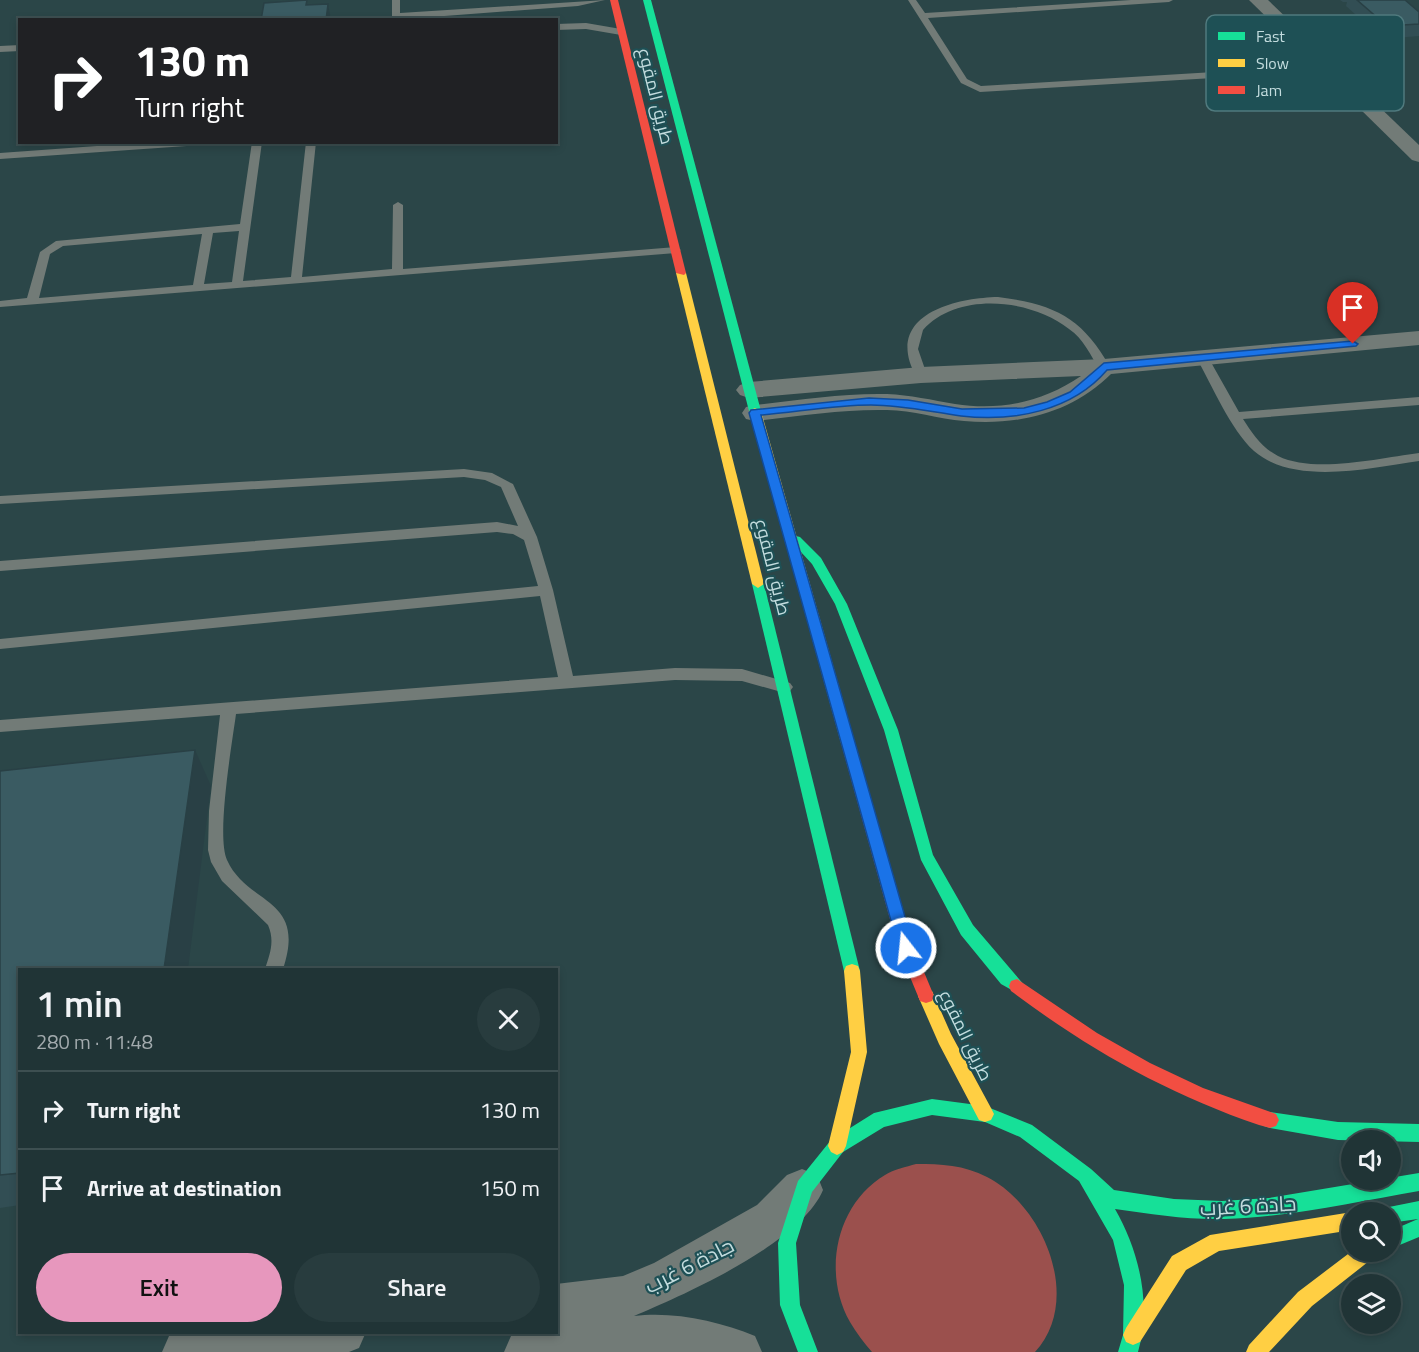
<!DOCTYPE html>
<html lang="en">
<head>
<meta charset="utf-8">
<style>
  :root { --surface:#203436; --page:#283c3e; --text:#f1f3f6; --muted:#a2aaad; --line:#3d4f51; --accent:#e797bd }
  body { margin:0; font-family:"Titillium Web",Cairo,sans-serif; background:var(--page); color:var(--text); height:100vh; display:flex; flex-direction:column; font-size:22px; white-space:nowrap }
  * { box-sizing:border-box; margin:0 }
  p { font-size:20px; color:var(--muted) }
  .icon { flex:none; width:33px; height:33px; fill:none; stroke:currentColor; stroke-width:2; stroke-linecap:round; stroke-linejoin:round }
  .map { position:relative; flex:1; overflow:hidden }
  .side { position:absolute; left:18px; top:968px; width:540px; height:366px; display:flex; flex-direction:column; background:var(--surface); border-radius:0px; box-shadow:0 3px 9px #0003,0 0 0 2px var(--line) }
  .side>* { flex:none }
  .top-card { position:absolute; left:18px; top:18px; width:540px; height:126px; border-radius:0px; box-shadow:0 3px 9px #0003,0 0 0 2px var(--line); background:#202124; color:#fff; overflow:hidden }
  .fabs { position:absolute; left:1341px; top:1130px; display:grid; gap:12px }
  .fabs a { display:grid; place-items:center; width:60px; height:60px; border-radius:50%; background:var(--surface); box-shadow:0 3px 9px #0003,0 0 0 2px var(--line); font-size:30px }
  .pin { position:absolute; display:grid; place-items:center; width:51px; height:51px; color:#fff; margin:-62px -26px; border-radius:50% 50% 50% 0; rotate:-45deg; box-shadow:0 0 6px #0007 }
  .pin .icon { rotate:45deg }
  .me { position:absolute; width:66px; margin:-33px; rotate:344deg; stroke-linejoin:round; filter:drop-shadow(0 0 4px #0008) }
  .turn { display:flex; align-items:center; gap:21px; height:126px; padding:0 18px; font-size:27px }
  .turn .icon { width:78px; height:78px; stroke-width:2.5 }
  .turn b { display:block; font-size:42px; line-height:51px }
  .round { display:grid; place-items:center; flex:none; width:63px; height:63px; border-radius:32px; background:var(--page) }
  .head { display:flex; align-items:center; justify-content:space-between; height:102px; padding:0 18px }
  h1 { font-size:36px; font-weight:600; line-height:45px }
  .button { display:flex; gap:12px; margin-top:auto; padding:12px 18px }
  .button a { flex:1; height:69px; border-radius:36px; background:var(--accent); color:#111; font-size:24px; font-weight:600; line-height:69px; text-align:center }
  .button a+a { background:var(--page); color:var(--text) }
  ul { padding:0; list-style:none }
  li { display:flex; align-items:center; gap:18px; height:78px; padding:0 18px; border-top:2px solid var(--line) }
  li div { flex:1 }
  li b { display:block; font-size:22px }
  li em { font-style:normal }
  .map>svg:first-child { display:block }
</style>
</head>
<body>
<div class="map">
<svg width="1419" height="1352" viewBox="0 0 1419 1352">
  <rect width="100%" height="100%" fill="#2b4648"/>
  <path fill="#9b504d" d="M 916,1164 C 941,1164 964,1165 987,1177 C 1044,1206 1083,1300 1035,1352 L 872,1352 C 864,1343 856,1332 850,1322 C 822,1273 836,1204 885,1175 C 894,1169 906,1167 916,1164 Z"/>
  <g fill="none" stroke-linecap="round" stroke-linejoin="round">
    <g fill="#727b77" fill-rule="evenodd">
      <path d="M 392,0 L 400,0 L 400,13 L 605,0 L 578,6 L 392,20 Z"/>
      <path d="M 908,0 L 916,0 L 925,13 L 1131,0 L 1173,0 L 1169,2 L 928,18 L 967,79 L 981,86 L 1328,65 L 1332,68 L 1328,71 L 980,92 L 961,83 Z"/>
      <path d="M 586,23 L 621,29 L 625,32 L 621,35 L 586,29 L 556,30 L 556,24 Z"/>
      <path d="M 20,45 L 20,51 L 0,52 L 0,46 Z"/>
      <path d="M 152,142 L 205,142 L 201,145 L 0,159 L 0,153 Z"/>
      <path d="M 252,142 L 262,142 L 243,281 L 291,277 L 306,142 L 316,142 L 302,277 L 392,269 L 393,205 L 398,202 L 403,205 L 403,269 L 676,247 L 681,250 L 676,253 L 0,307 L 0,301 L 27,298 L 40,252 L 56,241 L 240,224 ZM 239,231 L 232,282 L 204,284 L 213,233 ZM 202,234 L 193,285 L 39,298 L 50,254 L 63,246 Z"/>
      <path d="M 998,297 C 1054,304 1082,317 1110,367 L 1104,371 L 1100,370 C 1090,355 1084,339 1069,329 C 1031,299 958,291 923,330 L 918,349 L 927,375 L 921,379 L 917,378 C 882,317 951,298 998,297 Z"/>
      <path d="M 1202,353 L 1208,357 L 1239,412 L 1419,397 L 1419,405 L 1243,419 C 1252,433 1262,448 1278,456 C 1315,474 1379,458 1419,453 L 1419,461 C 1371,468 1294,486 1254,451 C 1230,429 1212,385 1196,357 Z"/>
      <path d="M 464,469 L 492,473 L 513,484 L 537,537 L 553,590 L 573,676 L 675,668 L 742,669 L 790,683 L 793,687 L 790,691 L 785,693 L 742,681 L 675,680 L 236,714 C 232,744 216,836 227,860 C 248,906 307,897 283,969 L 265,969 C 270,954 275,941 268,925 L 222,881 L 211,862 L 208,850 L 209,811 L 220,715 L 0,732 L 0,720 L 558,677 L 540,596 L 0,649 L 0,639 L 538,586 L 524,540 L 513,534 L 497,532 L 0,571 L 0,561 L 497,522 L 518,526 L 501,487 L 485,480 L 464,477 L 0,504 L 0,496 Z"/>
    </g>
    <g fill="#727b77" fill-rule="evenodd">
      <path d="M 1249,0 L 1268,0 L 1419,145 L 1419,162 L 1412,160 Z"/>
      <path d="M 1419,331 L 1419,345 L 1111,374 C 1072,413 1018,426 964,421 C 938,419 913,410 887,410 C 843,409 799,416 755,421 L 746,419 L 742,413 L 746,407 L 755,405 C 799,400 843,393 887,394 C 910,395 932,400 955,404 C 1001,411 1043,402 1081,376 L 921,383 L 749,398 L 740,395 L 736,390 L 740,385 L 749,382 L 921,367 L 1104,359 Z"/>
      <path d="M 802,1169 L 817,1175 L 823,1190 C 801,1243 686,1294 634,1316 C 673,1311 719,1321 755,1336 L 762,1352 L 504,1352 L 511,1336 L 520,1332 L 556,1332 L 556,1284 L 623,1276 L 654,1263 L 757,1205 L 787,1175 Z"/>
      <path d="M 178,1332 L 366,1332 L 359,1348 L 349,1352 L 162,1352 L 169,1336 Z"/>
    </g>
    <g fill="#16e098" fill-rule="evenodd">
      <path d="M 643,0 L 651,0 L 761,411 L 759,413 L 755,414 L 749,411 Z"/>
      <path d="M 796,536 L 800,537 L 821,558 L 847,604 L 898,730 L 933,855 L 973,925 L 1025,986 L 1023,991 L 1017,993 L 1001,984 L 961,935 L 921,860 L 884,730 L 835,604 L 812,564 L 790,540 Z"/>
      <path d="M 758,580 L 764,584 L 860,971 L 858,976 L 852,978 L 846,976 L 844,971 L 752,584 Z"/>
      <path d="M 932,1099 L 985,1106 L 1032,1125 L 1091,1169 L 1114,1190 L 1174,1199 L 1222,1201 L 1269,1198 L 1419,1173 L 1419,1191 C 1355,1202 1290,1217 1224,1219 C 1188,1220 1151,1214 1115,1209 C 1139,1251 1152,1304 1138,1352 L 1118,1352 L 1123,1335 L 1124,1285 L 1113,1240 L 1079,1181 L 1020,1137 L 985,1122 L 932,1115 L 884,1127 L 843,1152 L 812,1192 L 796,1243 L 800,1305 L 818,1352 L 798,1352 L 780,1305 L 778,1243 L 798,1181 L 831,1140 L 874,1113 Z"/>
      <path d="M 1270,1112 L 1338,1122 L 1419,1124 L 1419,1142 L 1338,1140 L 1270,1128 L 1264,1126 L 1261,1120 L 1264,1114 Z"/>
      <path d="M 1419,1201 L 1419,1237 L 1390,1249 L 1390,1231 L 1418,1219 L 1390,1223 L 1390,1212 L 1382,1212 L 1384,1208 Z"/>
    </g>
    <g fill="#ffcf43" fill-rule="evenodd">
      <path d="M 681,270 L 686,273 L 764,584 L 758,588 L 752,584 L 676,273 Z"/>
      <path d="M 755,408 L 761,411 L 855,743 L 853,747 L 843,747 L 841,743 L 749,411 Z"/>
      <path d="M 852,964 L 858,966 L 860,971 L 867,1052 L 846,1146 L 843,1152 L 837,1155 L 831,1152 L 828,1146 L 851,1052 L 844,971 L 846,966 Z"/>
      <path d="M 926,989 L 932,991 L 951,1034 L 991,1108 L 994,1114 L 991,1120 L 985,1122 L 979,1120 L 939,1044 L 918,996 L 920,991 Z"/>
      <path d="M 1352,1212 L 1352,1230 L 1219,1251 L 1186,1270 L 1140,1342 L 1133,1345 L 1126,1342 L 1123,1335 L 1126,1328 L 1172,1256 L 1210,1235 Z"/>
      <path d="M 1352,1251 L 1375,1251 L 1373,1258 L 1312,1306 L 1269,1352 L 1246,1352 L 1249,1345 L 1298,1292 Z"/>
    </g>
    <g fill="#f24e42" fill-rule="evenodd">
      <path d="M 610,0 L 618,0 L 686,273 L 684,275 L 676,273 Z"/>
      <path d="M 848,738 L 853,739 L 855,743 L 914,948 L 934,996 L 932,1001 L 926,1003 L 920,1001 L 898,948 L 841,743 L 843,739 Z"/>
      <path d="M 1017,979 L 1097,1033 L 1150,1063 L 1203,1088 L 1276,1114 L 1279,1120 L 1276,1126 L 1270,1128 L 1259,1125 C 1168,1094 1088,1049 1011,991 L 1009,986 L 1011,981 Z"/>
    </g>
  </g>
  <g fill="#324e54">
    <path d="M 1340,0 L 1405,0 L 1419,12 L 1419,36 L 1383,39 L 1346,6 L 1347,2 L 1343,2 Z"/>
    <path d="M 0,771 L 211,786 L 20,969 L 20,1205 L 0,1208 Z"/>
  </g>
  <g fill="#294045">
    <path d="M 328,4 L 331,20 L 326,20 Z"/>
    <path d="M 195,750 L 211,786 L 188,969 L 164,969 Z"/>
  </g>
  <g fill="#3a5b62" stroke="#294045" stroke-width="1.5">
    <path d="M 307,0 L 306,5 L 328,4 L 326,20 L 261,20 L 264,3 Z"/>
    <path d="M 1357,0 L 1405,0 L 1419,12 L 1419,24 L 1387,26 Z"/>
    <path d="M 195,750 L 164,969 L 20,969 L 20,1173 L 0,1175 L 0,771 Z"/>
  </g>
  <path fill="#1a73e8" stroke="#114b97" stroke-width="1.5" d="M 1353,341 L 1358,344 L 1356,346 L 1107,370 C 1072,411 1014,422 961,416 C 931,412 902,405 871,405 C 835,405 797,412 761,415 L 914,948 L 912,953 L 900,953 L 749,413 L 751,410 L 869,398 L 908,400 L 962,409 L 1024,408 L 1047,402 L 1070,392 L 1104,363 Z"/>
  <g text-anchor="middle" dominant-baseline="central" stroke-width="4.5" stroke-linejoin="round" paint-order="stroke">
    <g font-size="18" fill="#c3dcde" stroke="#1e5055">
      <text transform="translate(656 96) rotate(76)">طريق المقوع</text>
      <text transform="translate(773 567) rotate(76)">طريق المقوع</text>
      <text transform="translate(966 1035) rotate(64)">طريق المقوع</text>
    </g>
    <g font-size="21" fill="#c3dcde" stroke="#1e5055">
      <text transform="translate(1248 1205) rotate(-3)">جادة 6 غرب</text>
      <text transform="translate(689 1265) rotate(-27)">جادة 6 غرب</text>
    </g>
  </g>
  <rect x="1206" y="15" width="198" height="96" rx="9" fill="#1e5055" stroke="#507a7e" stroke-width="1.5"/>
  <rect x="1218" y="32" width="27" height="8" fill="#16e098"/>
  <rect x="1218" y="59" width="27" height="8" fill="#ffcf43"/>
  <rect x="1218" y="86" width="27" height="8" fill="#f24e42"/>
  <g font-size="16" fill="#c3dcde">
    <text x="1256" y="42">Fast</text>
    <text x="1256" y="69">Slow</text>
    <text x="1256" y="96">Jam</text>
  </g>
</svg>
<div class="fabs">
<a><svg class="icon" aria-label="sound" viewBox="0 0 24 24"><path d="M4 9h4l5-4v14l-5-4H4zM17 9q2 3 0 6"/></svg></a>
<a><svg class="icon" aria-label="search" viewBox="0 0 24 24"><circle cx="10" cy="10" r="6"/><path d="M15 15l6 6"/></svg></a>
<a><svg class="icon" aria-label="layers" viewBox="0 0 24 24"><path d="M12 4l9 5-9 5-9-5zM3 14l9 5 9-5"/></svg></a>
</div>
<div class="pin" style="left:1353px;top:344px;background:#d93025"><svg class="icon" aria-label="arrive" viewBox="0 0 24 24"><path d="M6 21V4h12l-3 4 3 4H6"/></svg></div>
<svg class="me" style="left:906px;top:948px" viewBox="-20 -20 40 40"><circle r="17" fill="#1a73e8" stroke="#fff" stroke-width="3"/><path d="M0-11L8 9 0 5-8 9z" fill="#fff"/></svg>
<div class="top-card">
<div class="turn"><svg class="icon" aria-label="right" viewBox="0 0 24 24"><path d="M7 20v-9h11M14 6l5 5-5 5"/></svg><div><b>130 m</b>Turn right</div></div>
</div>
<section class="side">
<div class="head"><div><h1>1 min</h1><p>280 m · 11:48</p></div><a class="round"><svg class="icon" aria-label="close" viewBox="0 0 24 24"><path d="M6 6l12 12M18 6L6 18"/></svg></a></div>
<ul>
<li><svg class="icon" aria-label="right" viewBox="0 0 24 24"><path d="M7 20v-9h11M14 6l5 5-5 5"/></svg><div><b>Turn right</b></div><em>130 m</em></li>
<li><svg class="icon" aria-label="arrive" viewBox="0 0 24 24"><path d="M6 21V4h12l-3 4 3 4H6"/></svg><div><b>Arrive at destination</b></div><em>150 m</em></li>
</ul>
<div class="button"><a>Exit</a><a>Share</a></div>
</section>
</div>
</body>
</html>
